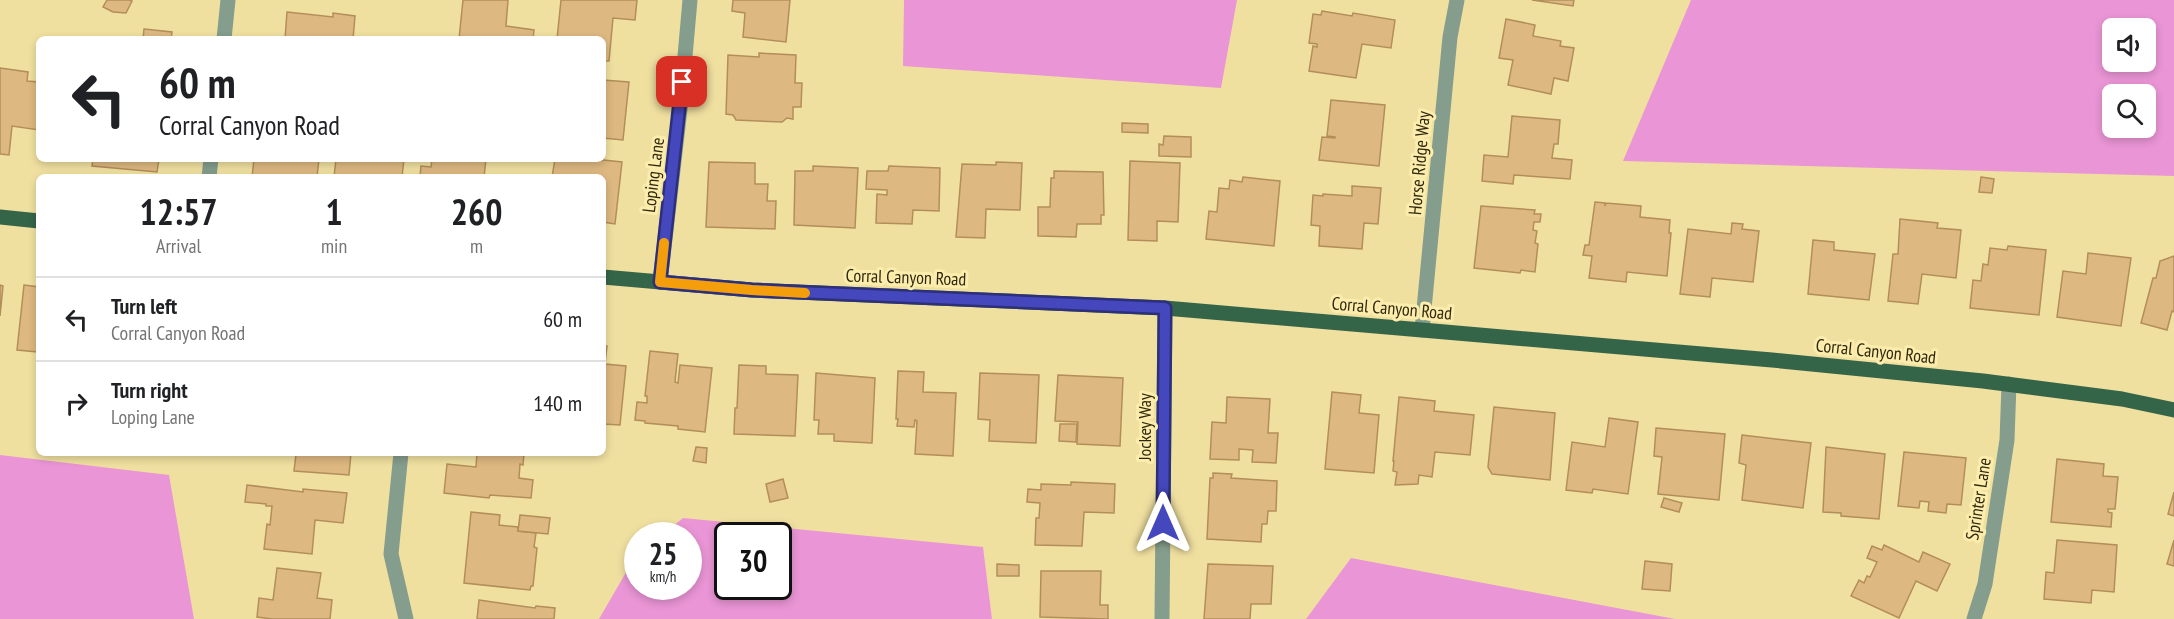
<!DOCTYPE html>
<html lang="en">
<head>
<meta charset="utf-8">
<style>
  :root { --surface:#fff; --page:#f6f6f6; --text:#202124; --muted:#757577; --line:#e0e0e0 }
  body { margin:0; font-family:"PT Sans Narrow",sans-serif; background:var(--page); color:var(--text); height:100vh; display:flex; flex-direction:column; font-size:22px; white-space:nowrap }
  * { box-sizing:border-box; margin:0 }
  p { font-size:20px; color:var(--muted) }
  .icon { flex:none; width:33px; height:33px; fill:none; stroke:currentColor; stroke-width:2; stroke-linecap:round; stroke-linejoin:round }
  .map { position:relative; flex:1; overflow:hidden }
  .sheet { position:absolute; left:36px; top:174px; width:570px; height:282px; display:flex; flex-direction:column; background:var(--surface); border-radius:9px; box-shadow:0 3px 9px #0003 }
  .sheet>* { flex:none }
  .hud { position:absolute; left:36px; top:36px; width:570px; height:126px; border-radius:9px; box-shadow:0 3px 9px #0003; background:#fff; color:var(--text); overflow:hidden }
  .fabs { position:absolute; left:2102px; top:18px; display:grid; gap:12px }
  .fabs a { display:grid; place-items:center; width:54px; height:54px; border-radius:9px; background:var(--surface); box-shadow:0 3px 9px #0003; font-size:30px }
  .speed { position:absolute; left:624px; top:522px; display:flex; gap:12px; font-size:30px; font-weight:700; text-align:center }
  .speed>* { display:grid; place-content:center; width:78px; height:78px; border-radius:50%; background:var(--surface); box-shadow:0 3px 9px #0003; line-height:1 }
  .speed small { font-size:15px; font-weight:400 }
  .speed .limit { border:3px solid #111; border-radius:9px; background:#fff; color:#111 }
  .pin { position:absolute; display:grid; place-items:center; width:51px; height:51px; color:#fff; margin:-26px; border-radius:12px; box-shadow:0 3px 9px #0006 }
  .me { position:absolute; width:66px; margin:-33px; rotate:0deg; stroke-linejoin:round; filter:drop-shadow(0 0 4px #0008) }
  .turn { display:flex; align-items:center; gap:21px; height:126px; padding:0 24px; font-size:27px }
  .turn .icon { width:78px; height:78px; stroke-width:2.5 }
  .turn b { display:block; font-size:42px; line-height:51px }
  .eta { display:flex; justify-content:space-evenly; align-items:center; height:102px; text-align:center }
  .eta b { font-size:36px; font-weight:600; line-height:42px }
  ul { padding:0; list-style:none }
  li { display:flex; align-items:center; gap:18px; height:84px; padding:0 24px; border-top:2px solid var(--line) }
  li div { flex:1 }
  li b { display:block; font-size:22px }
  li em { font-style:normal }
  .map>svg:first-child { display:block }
</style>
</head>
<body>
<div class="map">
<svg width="2174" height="619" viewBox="0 0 2174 619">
  <rect width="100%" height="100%" fill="#f0e0a0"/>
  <g fill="#ea95d6" fill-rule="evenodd">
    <path d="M 904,0 L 1237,0 L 1221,88 L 903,66 Z"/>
    <path d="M 1691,0 L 2174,0 L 2174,176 L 1623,161 ZM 2112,28 L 2145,28 L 2145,62 L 2112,62 ZM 2112,94 L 2145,94 L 2145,128 L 2112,128 Z"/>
    <path d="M 0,455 L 169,475 L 194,619 L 0,619 Z"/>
    <path d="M 683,518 L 983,547 L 992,619 L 599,619 L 632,562 L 637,557 L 638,586 L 688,586 L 688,536 L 662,535 ZM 728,536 L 778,536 L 778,586 L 728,586 Z"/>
    <path d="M 1351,558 L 1675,619 L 1306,619 Z"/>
  </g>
  <g fill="#deb881" stroke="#b38e59" stroke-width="1.5">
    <path d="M 107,0 L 130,0 L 132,1 L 126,13 L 113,12 L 103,7 Z"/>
    <path d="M 463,0 L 508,0 L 506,26 L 534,30 L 533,39 L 459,39 Z"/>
    <path d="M 561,0 L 637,0 L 635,20 L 613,18 L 609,61 L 603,61 L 603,39 L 557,39 Z"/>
    <path d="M 733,0 L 790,0 L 786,42 L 743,37 L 745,13 L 732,11 Z"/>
    <path d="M 1532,0 L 1574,0 L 1573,6 Z"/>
    <path d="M 1322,11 L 1352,16 L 1353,13 L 1395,20 L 1391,48 L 1362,44 L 1356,78 L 1309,71 L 1313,46 L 1317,47 L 1317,44 L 1309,43 L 1313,14 L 1321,15 Z"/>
    <path d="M 287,12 L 333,17 L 333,13 L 355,16 L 353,39 L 285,39 Z"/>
    <path d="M 1506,19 L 1535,25 L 1533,36 L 1561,41 L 1560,46 L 1574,48 L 1568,81 L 1554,78 L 1551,94 L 1508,85 L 1513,60 L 1499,58 Z"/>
    <path d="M 144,29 L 172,32 L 171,39 L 143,39 Z"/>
    <path d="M 108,37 L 113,37 L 137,39 L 108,39 Z"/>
    <path d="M 759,53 L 796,55 L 795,83 L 802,83 L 801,107 L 793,107 L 793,119 L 787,118 L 782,122 L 736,120 L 733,115 L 726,114 L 728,55 L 759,57 Z"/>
    <path d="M 0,68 L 28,72 L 27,81 L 39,82 L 39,130 L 12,126 L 9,155 L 0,154 Z"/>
    <path d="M 603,80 L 629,82 L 623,140 L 603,138 Z"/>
    <path d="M 1331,100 L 1385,105 L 1379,166 L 1319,160 L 1322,137 L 1335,138 L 1335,137 L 1327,136 Z"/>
    <path d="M 1512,116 L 1560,120 L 1558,144 L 1554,144 L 1552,158 L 1572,160 L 1570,179 L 1514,175 L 1513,184 L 1482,181 L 1484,155 L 1508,157 Z"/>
    <path d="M 1122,123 L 1148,124 L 1148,133 L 1122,132 Z"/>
    <path d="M 1164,136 L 1191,137 L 1191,157 L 1159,156 L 1159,144 L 1163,145 Z"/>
    <path d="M 93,159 L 159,159 L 157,172 L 92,166 Z"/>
    <path d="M 254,159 L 319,159 L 317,177 L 252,177 Z"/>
    <path d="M 336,159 L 404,159 L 402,177 L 334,177 Z"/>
    <path d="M 432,159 L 486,159 L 484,177 L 420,177 L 421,166 L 431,167 Z"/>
    <path d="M 555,159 L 594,159 L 622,162 L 615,224 L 603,222 L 603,177 L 552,177 Z"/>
    <path d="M 1130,161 L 1180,163 L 1178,222 L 1157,221 L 1157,241 L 1128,240 Z"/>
    <path d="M 709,162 L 755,163 L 755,184 L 768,184 L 767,201 L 776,201 L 775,229 L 706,227 Z"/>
    <path d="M 996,162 L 1022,163 L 1020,210 L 986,209 L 985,238 L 956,237 L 962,164 L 996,165 Z"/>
    <path d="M 813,166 L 858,168 L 855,228 L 794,225 L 795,171 L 813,171 Z"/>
    <path d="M 889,166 L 940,168 L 939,211 L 913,210 L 912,224 L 876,223 L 877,194 L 887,195 L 887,190 L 866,189 L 867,171 L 888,171 Z"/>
    <path d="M 1054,171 L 1103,172 L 1104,215 L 1101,215 L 1101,224 L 1077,224 L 1076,237 L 1038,236 L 1038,207 L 1050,207 L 1051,178 L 1054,178 Z"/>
    <path d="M 1243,177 L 1280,181 L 1274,246 L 1206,239 L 1209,211 L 1217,212 L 1219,188 L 1229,189 L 1230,180 L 1242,182 Z"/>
    <path d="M 1981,177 L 1994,179 L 1992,193 L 1979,192 Z"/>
    <path d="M 1352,186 L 1381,188 L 1378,224 L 1364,223 L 1362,249 L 1319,246 L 1320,226 L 1311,225 L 1313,195 L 1323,196 L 1323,194 L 1352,196 Z"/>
    <path d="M 1595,202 L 1605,203 L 1605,206 L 1606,203 L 1641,206 L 1640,217 L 1670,220 L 1669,233 L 1671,233 L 1667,276 L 1627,272 L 1626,282 L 1589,278 L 1592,256 L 1583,255 L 1585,245 L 1589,245 Z"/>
    <path d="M 1481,206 L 1535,210 L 1534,214 L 1541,214 L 1540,222 L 1534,222 L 1533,230 L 1537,231 L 1535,243 L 1538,244 L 1535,272 L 1521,270 L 1520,273 L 1474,268 Z"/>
    <path d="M 1900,219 L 1938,223 L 1937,228 L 1961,230 L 1956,278 L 1922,274 L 1918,304 L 1888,301 L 1893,254 L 1898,254 Z"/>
    <path d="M 1732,223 L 1743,224 L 1742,229 L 1759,231 L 1753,282 L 1712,278 L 1710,297 L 1680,294 L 1688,229 L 1731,234 Z"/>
    <path d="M 1813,240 L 1834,242 L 1834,250 L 1875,254 L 1869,300 L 1808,294 Z"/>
    <path d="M 2008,246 L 2046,250 L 2039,315 L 1970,308 L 1973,280 L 1981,281 L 1983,264 L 1988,265 L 1990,248 L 2007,250 Z"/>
    <path d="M 2088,253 L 2131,258 L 2121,326 L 2057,317 L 2063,271 L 2086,274 Z"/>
    <path d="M 2174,256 L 2174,312 L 2172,311 L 2167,330 L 2141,323 L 2153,278 L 2156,278 L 2160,261 Z"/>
    <path d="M 0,285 L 3,286 L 0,316 Z"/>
    <path d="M 24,285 L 39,287 L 39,354 L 38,352 L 17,350 Z"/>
    <path d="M 603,345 L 607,346 L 605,364 L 626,366 L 620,425 L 603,424 Z"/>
    <path d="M 650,351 L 678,354 L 675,382 L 678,383 L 680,365 L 712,368 L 705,432 L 678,429 L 678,426 L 645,423 L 645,421 L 635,420 L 637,402 L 647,403 L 647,396 L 645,396 Z"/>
    <path d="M 739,365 L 766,366 L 766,374 L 798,375 L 795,436 L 734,434 L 735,408 L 737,408 Z"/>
    <path d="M 898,371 L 924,372 L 923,392 L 956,393 L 953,456 L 915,454 L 917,421 L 915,420 L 914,427 L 897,426 L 898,419 L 896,419 Z"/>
    <path d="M 816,373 L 875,378 L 872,443 L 834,441 L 834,434 L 818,434 L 819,420 L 814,420 Z"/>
    <path d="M 980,373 L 1039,375 L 1036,443 L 989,441 L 990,420 L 978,419 Z"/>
    <path d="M 1058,375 L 1123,378 L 1120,446 L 1077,444 L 1078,422 L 1055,421 Z"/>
    <path d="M 1332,392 L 1361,395 L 1359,413 L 1379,415 L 1374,473 L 1325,469 Z"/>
    <path d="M 1227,397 L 1270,399 L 1268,433 L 1278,433 L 1276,463 L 1252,462 L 1253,450 L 1239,449 L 1239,460 L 1210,459 L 1212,422 L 1226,423 Z"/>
    <path d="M 1399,397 L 1435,401 L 1434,411 L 1474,415 L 1470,455 L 1435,452 L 1432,477 L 1419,475 L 1418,484 L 1395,485 L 1397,472 L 1393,471 L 1394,461 L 1393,461 Z"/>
    <path d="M 1494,407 L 1555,413 L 1550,480 L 1492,474 L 1488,467 Z"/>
    <path d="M 1609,418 L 1638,422 L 1628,494 L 1593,489 L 1592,493 L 1566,490 L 1572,442 L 1605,447 Z"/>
    <path d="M 1060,424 L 1077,424 L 1076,442 L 1059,441 Z"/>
    <path d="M 1656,428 L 1725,434 L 1719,500 L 1658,494 L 1662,457 L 1654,456 Z"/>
    <path d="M 1742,435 L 1811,443 L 1803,508 L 1742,500 L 1746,465 L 1739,463 Z"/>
    <path d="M 696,447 L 707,448 L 706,463 L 693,461 Z"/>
    <path d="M 1826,447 L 1885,454 L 1879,519 L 1841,516 L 1841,513 L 1823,512 Z"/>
    <path d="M 1904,452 L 1966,458 L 1961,505 L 1947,504 L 1946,513 L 1928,511 L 1929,502 L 1920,501 L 1919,508 L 1898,506 Z"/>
    <path d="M 351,453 L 349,475 L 294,471 L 296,454 L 290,454 Z"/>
    <path d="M 477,453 L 524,453 L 523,465 L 520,464 L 519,478 L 533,480 L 531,498 L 490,495 L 489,498 L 444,493 L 447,464 L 476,467 Z"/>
    <path d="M 2057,459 L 2104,464 L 2103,476 L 2118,477 L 2115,509 L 2108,509 L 2108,512 L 2112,513 L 2111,527 L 2051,522 Z"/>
    <path d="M 1213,473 L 1232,474 L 1231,478 L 1277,481 L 1276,511 L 1268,511 L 1267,524 L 1262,524 L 1261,542 L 1207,539 L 1210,478 L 1213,478 Z"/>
    <path d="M 783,479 L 788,498 L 770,502 L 766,484 Z"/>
    <path d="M 1071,482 L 1115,484 L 1114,513 L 1084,512 L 1082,546 L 1035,545 L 1036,518 L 1039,518 L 1040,503 L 1027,502 L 1028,489 L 1041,490 L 1041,484 L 1071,485 Z"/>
    <path d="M 247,485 L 303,492 L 303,489 L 347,493 L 343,523 L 315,520 L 312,554 L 264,549 L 267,524 L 270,525 L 272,506 L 266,506 L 266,504 L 245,502 Z"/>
    <path d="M 2174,492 L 2174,516 L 2168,514 Z"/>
    <path d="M 1664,498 L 1682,503 L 1679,512 L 1661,507 Z"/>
    <path d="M 471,512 L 500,515 L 499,525 L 518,527 L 518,531 L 536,533 L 534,547 L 537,548 L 533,586 L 531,586 L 530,590 L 464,583 Z"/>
    <path d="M 520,515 L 550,518 L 548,534 L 518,531 Z"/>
    <path d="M 2057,540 L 2117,545 L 2114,592 L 2092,590 L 2091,603 L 2044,599 L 2046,572 L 2054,573 Z"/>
    <path d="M 2174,540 L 2174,566 L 2167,564 Z"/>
    <path d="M 1884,545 L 1919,562 L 1923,552 L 1950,564 L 1937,591 L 1916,581 L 1899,618 L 1851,596 L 1859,580 L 1864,583 L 1867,576 L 1870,577 L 1877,562 L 1867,558 L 1872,546 L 1882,550 Z"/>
    <path d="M 1645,561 L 1672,564 L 1670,591 L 1642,589 Z"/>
    <path d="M 997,564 L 1019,565 L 1019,576 L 997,576 Z"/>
    <path d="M 1208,564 L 1273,566 L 1271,604 L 1251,604 L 1250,619 L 1204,619 Z"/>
    <path d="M 277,568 L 321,573 L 317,598 L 332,600 L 330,619 L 272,619 L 257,617 L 259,598 L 273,600 Z"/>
    <path d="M 1041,571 L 1101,571 L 1100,605 L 1108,605 L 1108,619 L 1040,617 Z"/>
    <path d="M 479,600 L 535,608 L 536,606 L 555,608 L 554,619 L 477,619 Z"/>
  </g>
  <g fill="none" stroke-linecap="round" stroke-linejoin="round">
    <g stroke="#849d8c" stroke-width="15">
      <path d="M 224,39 L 228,0"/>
      <path d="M 209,177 L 211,159"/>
      <path d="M 660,282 L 681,101 L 690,0"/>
      <path d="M 1422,330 L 1450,37 L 1457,0"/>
      <path d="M 401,453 L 391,554 L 406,619"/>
      <path d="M 1162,619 L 1165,308"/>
      <path d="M 1974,619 L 1985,584 L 2007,440 L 2009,384"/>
    </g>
    <g stroke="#356548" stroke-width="15">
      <path d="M 0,217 L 39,221"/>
      <path d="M 603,277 L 752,290 L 1165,308 L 1422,330 L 1772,360 L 1983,381 L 2122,399 L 2174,410"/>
    </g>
  </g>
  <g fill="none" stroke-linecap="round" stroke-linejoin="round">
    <g stroke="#2d2f7b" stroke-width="15">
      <path id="route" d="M 682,82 L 660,282 L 752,290 L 1165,308 L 1163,523"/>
    </g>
    <use href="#route" stroke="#4548bd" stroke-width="10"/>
    <path stroke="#f59e0b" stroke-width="10" d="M 664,243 L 660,282 L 752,290 L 805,293"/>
  </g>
  <g text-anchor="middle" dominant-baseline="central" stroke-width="6" stroke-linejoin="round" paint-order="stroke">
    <g font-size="18" fill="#2e280e" stroke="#fdedac">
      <text transform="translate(1419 163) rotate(-85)">Horse Ridge Way</text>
      <text transform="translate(653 175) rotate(-83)">Loping Lane</text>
      <text transform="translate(906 277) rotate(2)">Corral Canyon Road</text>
      <text transform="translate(1392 308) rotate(5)">Corral Canyon Road</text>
      <text transform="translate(1876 351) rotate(6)">Corral Canyon Road</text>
      <text transform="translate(1144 427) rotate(-90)">Jockey Way</text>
      <text transform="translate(1978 499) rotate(-81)">Sprinter Lane</text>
    </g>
  </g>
</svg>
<div class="fabs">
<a><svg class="icon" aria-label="sound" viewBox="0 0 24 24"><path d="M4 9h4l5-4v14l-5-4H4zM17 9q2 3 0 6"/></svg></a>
<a><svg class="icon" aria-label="search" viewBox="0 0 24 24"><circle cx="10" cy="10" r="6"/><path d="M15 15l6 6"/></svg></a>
</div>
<div class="speed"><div>25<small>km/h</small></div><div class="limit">30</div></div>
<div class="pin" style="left:682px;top:82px;background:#d93025"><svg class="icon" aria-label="arrive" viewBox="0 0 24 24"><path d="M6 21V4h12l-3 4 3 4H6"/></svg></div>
<svg class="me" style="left:1163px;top:523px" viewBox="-20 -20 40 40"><path d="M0-17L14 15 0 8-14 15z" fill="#4548bd" stroke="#fff" stroke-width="4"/></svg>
<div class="hud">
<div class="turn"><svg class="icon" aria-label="left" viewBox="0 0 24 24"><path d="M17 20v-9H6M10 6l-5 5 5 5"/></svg><div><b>60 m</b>Corral Canyon Road</div></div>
</div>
<section class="sheet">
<div class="eta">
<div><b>12:57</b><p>Arrival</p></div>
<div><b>1</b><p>min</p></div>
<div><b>260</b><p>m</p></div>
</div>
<ul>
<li><svg class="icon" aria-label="left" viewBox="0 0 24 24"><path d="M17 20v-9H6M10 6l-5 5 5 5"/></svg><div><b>Turn left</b><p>Corral Canyon Road</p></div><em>60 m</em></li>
<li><svg class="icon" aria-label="right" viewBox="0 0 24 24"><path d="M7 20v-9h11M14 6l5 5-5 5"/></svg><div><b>Turn right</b><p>Loping Lane</p></div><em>140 m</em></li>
</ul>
</section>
</div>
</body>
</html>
